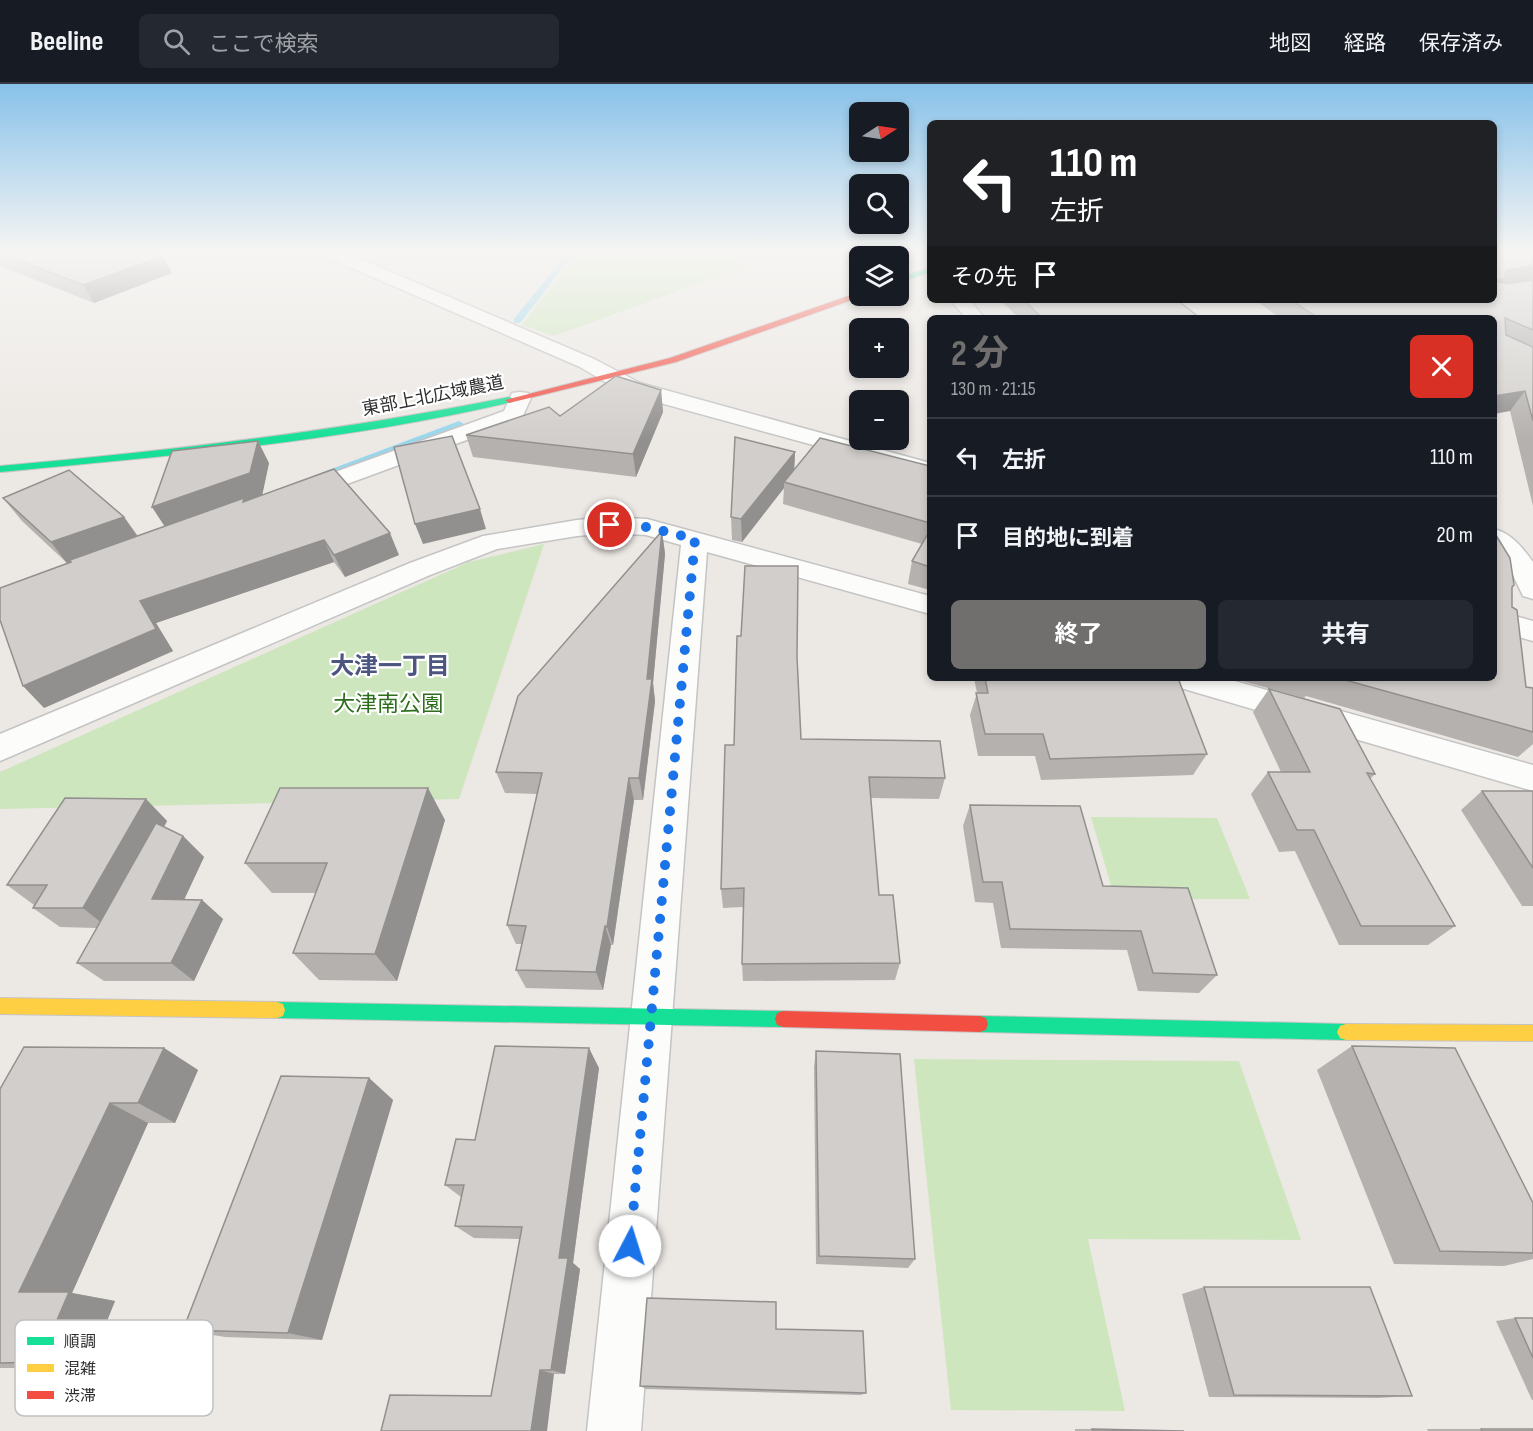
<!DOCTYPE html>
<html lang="ja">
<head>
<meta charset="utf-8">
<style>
  :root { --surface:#171b24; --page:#242831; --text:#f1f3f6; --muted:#9ea1a6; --line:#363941; --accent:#706f6e }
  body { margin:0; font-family:"Sofia Sans Condensed","Noto Sans JP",sans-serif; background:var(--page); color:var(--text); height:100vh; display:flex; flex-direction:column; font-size:22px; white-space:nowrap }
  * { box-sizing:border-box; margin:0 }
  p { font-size:20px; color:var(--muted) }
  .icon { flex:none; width:33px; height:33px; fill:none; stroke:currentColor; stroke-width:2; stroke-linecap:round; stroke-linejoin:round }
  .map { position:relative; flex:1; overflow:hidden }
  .sheet { position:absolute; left:927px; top:231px; width:570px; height:366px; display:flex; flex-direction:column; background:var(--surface); border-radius:9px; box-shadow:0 3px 9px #0003 }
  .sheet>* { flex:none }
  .top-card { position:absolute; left:927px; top:36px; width:570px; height:183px; border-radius:9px; box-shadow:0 3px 9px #0003; background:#202124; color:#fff; overflow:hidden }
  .needle { width:39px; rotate:78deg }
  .tools { position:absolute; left:849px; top:18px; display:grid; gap:12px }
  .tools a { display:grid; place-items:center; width:60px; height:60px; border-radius:9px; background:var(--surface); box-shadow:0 3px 9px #0003; font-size:30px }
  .pin { position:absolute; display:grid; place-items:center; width:51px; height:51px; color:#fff; margin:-26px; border:3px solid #fff; border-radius:50%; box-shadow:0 2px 6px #0007 }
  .me { position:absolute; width:66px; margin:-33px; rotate:5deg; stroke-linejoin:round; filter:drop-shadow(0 0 4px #0008) }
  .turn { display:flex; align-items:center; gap:21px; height:126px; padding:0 24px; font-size:27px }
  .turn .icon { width:78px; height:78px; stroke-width:2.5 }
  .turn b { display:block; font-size:42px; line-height:51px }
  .then { display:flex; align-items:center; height:57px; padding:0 24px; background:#0003; gap:12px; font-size:22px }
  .round { display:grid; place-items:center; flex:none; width:63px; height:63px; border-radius:9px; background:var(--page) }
  .summary { display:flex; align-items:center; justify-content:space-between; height:102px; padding:0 24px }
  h1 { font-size:36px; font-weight:700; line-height:45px; color:var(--accent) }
  .primary-button { display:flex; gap:12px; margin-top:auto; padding:12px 24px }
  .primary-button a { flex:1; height:69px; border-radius:9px; background:var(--accent); color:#fff; font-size:24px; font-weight:700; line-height:69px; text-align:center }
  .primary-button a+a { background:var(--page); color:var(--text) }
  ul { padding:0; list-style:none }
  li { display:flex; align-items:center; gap:18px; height:78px; padding:0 24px; border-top:2px solid var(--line) }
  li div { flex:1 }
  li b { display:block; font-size:22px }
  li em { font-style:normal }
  header { display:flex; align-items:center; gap:36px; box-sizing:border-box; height:84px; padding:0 30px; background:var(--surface); border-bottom:2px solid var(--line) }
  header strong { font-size:28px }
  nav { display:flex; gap:33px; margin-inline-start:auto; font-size:21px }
  .search { width:420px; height:54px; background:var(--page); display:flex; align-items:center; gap:15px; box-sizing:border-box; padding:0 21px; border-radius:9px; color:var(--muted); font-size:22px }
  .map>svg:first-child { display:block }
</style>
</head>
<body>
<header>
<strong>Beeline</strong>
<div class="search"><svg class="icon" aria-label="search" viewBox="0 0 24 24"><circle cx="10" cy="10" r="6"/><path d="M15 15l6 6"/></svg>ここで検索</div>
<nav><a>地図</a><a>経路</a><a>保存済み</a></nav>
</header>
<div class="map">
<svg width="1533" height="1347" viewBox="0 0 1533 1347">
  <rect width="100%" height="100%" fill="#ece8e4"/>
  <g fill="#cee6be">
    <path d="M 579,167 L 726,167 L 745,183 L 554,252 L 522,241 Z"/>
    <path d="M 544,460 L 459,715 L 0,725 L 0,688 L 469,478 Z"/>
    <path d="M 1091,733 L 1217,734 L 1250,815 L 1115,815 Z"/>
    <path d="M 914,975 L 1239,977 L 1301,1156 L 1088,1155 L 1125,1327 L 951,1326 Z"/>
  </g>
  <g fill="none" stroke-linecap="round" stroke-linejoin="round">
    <g fill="#99d6ec" fill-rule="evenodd">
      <path d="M 569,167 L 576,167 L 520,239 L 514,239 L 514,235 Z"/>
      <path d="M 459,337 L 464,340 L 459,345 L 321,394 L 313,392 Z"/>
    </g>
    <g stroke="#c5c4c5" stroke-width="3">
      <g id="street">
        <path d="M 320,167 L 342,167 L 594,275 L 640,299 L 930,379 L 930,393 L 624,309 L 580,283 L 322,171 Z"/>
        <path d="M 950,216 L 969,216 L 985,234 L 966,234 Z"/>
        <path d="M 520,308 L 528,309 L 531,314 L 521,336 L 309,414 L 300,416 L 291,414 L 288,409 L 291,404 L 504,327 L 512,309 Z"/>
        <path d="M 610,433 L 647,435 L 930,512 L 930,530 L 707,468 L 641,1347 L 587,1347 L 681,461 L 646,451 L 610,449 L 577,452 L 497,465 L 430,491 L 0,677 L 0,650 L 410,479 L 483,452 L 577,436 Z"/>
        <path d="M 1494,445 C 1511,449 1523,464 1533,478 L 1533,515 L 1523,512 L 1510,485 L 1494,467 Z"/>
        <path d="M 1494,526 L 1533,537 L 1533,557 L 1494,546 Z"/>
        <path d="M 1170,594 L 1224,594 L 1533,681 L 1533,707 L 1174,602 Z"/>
      </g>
    </g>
    <g stroke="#c5c4c5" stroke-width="2">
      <g id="fast">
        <path d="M 930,184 L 930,188 L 898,199 L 898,194 Z"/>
        <path d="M 509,313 L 512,314 L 512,318 C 345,357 171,372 0,388 L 0,382 C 171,367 341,347 509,313 Z"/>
        <path d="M 277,918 L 783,927 L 789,929 L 791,935 L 789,941 L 783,943 L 277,934 L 271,932 L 269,926 L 271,920 Z"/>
        <path d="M 980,932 L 1346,940 L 1352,942 L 1355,948 L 1352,954 L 1346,956 L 980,948 L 974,946 L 972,940 L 974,934 Z"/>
      </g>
    </g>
    <g stroke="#c5c4c5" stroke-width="2">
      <g id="slow">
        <path d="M 0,914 L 277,918 L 283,920 L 285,926 L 283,932 L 277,934 L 0,930 Z"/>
        <path d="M 1346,940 L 1533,941 L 1533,957 L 1346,956 L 1340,954 L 1337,948 L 1340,942 Z"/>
      </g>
    </g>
    <g stroke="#c5c4c5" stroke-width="2">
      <g id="jam">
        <path d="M 857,209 L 863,212 L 676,278 L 509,319 L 505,316 L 670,274 Z"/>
        <path d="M 783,927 L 980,932 L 986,934 L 988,940 L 986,946 L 980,948 L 783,943 L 777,941 L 775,935 L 777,929 Z"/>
      </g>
    </g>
    <use href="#street" fill="#fcfcfb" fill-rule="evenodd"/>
    <use href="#fast" fill="#16e098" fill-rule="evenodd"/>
    <use href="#slow" fill="#ffcf43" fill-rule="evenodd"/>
    <use href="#jam" fill="#f24e42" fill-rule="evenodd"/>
  </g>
  <g fill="#b4b1af">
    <path d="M 0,167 L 172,189 L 94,219 L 0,182 Z"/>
    <path d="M 1533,167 L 1533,422 L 1510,327 L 1494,234 L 1280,234 L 1255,216 L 1442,216 L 1444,217 L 1494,216 Z"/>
    <path d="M 1000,216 L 1177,216 L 1200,234 L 1019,234 Z"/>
    <path d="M 661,306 L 663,328 L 636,393 L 473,373 L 466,351 L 560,332 Z"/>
    <path d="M 795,368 L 794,385 L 930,382 L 930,506 L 908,500 L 912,477 L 922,460 L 783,420 L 784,404 L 742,458 L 732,456 L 731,433 Z"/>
    <path d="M 269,379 L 262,411 L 399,471 L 345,493 L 334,478 L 156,539 L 173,567 L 44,624 L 67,479 L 22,437 L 3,414 L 124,433 L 138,452 L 165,442 L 152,423 Z"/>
    <path d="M 662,447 L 665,470 L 653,599 L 655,617 L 643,716 L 634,716 L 613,861 L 611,861 L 603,906 L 526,904 L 516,886 L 522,860 L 516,860 L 507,841 L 537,710 L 505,709 L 496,688 Z"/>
    <path d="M 1512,504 L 1512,523 L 1526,603 L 1533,648 L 1533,660 L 1518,673 L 1306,612 L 1304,614 L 1239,596 L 1238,594 L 1494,594 Z"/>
    <path d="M 797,573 L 801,655 L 945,694 L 939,715 L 871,714 L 879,811 L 900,879 L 895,896 L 743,897 L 742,880 L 743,823 L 723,824 L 721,805 L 734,661 Z"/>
    <path d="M 974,594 L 1178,594 L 1207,670 L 1193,691 L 1041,696 L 1035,672 L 978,672 L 970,631 L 977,609 Z"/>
    <path d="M 1269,605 L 1375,690 L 1370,695 L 1455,842 L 1428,861 L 1339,861 L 1295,767 L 1279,768 L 1251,710 L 1268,688 L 1281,688 L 1253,628 Z"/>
    <path d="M 1482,707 L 1533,707 L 1533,822 L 1522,822 L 1461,726 Z"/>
    <path d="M 146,715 L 167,737 L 164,743 L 183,752 L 204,773 L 184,816 L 202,816 L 223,835 L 194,897 L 104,897 L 77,879 L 97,844 L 60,843 L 33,824 L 34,821 L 7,801 Z"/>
    <path d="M 970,721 L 1103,802 L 1217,891 L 1199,909 L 1138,907 L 1127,866 L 1001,864 L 993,819 L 975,818 L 963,742 Z"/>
    <path d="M 445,736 L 397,897 L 319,896 L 293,869 L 316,809 L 272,809 L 245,779 Z"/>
    <path d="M 1352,962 L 1533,1119 L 1533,1175 L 1504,1182 L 1394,1180 L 1317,986 Z"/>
    <path d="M 164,964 L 198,986 L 175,1039 L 148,1039 L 72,1209 L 115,1217 L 88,1284 L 0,1284 L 0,1005 Z"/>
    <path d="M 816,967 L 915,1175 L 908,1184 L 816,1180 L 814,983 Z"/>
    <path d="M 599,984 L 573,1179 L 580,1185 L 565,1290 L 554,1290 L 491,1312 L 520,1155 L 474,1154 L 455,1142 L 461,1113 L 445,1101 L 475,1056 Z"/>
    <path d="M 369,994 L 393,1016 L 322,1256 L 225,1253 L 183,1246 Z"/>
    <path d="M 1204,1203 L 1412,1312 L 1378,1314 L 1209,1313 L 1182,1210 Z"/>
    <path d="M 1515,1234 L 1533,1234 L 1533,1316 L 1532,1316 L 1496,1237 Z"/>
    <path d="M 776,1245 L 866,1309 L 861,1311 L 646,1305 L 640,1302 Z"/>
    <path d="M 1075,1345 L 1092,1345 L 1184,1347 L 1075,1347 Z"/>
    <path d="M 1427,1345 L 1481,1345 L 1533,1347 L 1428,1347 Z"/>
  </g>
  <g fill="#92908e">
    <path d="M 163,172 L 172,189 L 94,219 L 83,201 Z"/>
    <path d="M 1533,181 L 1533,198 L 1494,202 L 1506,186 Z"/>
    <path d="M 1337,216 L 1404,216 L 1331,228 Z"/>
    <path d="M 661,306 L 663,328 L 636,393 L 633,370 Z"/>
    <path d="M 1525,307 L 1510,327 L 1494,330 L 1494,312 Z"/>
    <path d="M 258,357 L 269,379 L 262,412 L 167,446 L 152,423 Z"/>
    <path d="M 795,368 L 794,391 L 784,398 L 784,404 L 742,458 L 741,435 Z"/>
    <path d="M 480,425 L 486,445 L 423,460 L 415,440 Z"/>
    <path d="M 124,433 L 140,456 L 69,482 L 51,458 Z"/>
    <path d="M 662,447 L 665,470 L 653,599 L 655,617 L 643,716 L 639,694 L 647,595 Z"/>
    <path d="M 390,449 L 399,471 L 345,493 L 334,471 Z"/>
    <path d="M 324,456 L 334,478 L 156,539 L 173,567 L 44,624 L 23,602 L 140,517 Z"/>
    <path d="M 629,694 L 634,716 L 613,861 L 607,843 Z"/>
    <path d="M 428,704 L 445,736 L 397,897 L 375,870 Z"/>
    <path d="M 146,715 L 167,737 L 108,844 L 83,824 Z"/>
    <path d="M 183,752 L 204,773 L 175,835 L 152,815 Z"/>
    <path d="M 202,816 L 223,835 L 194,897 L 171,879 Z"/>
    <path d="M 605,842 L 611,861 L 603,906 L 596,888 Z"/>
    <path d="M 164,964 L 198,986 L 175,1039 L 138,1019 Z"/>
    <path d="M 589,964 L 599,984 L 573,1179 L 580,1185 L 565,1290 L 551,1286 L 559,1174 Z"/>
    <path d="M 369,994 L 393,1016 L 322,1256 L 288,1249 Z"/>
    <path d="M 110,1019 L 148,1039 L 72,1209 L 115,1217 L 88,1284 L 39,1278 L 19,1208 Z"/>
    <path d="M 540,1286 L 554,1290 L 547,1347 L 531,1347 Z"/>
  </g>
  <g fill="#d1cecb" stroke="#92908e" stroke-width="1.5">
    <path d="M 0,167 L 149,167 L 163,172 L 83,201 L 0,169 Z"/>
    <path d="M 1494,167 L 1533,167 L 1533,181 L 1506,186 L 1504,195 L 1498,195 L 1498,198 L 1507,200 L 1533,196 L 1533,246 L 1505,234 L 1506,251 L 1533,263 L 1533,337 L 1525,307 L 1494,312 L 1494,234 L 1318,234 L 1291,216 L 1339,216 L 1340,217 L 1389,217 L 1396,216 L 1467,217 L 1467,216 L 1494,216 Z"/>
    <path d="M 1024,216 L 1177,216 L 1200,234 L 1042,234 Z"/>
    <path d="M 616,292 L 661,306 L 633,370 L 466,351 L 549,323 L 560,332 Z"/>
    <path d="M 452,352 L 480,425 L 415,440 L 394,363 Z"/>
    <path d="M 735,353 L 795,368 L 741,435 L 731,433 Z"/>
    <path d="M 820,354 L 930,382 L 930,394 L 929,396 L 930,396 L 930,439 L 784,398 Z"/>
    <path d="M 258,357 L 250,389 L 152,423 L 172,367 Z"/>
    <path d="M 334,385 L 390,449 L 334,471 L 324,456 L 140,517 L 156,545 L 23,602 L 0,536 L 0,504 L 71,478 L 70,476 L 244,414 L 243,418 Z"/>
    <path d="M 69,386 L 124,433 L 51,458 L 3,414 Z"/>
    <path d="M 930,446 L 930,483 L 912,477 Z"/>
    <path d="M 662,447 L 647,595 L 652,595 L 639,694 L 629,694 L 607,843 L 605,842 L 596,888 L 516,886 L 526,842 L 507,841 L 542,689 L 496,688 L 518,612 Z"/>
    <path d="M 1494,448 L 1510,474 L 1514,501 L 1512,503 L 1512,523 L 1517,526 L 1526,603 L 1533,604 L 1533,648 L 1338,594 L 1494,594 Z"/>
    <path d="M 745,482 L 798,482 L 797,573 L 801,655 L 940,657 L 945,694 L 869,693 L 879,811 L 893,811 L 900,879 L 742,880 L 744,804 L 721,805 L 725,661 L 734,661 L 737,552 L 741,552 Z"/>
    <path d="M 985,594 L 1178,594 L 1207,670 L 1050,675 L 1043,650 L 985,650 L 976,609 L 988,609 Z"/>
    <path d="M 1269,605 L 1340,625 L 1375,690 L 1367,689 L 1455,842 L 1361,842 L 1314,746 L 1297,746 L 1268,688 L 1310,688 Z"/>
    <path d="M 280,704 L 428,704 L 375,870 L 293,869 L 327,779 L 245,779 Z"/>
    <path d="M 1482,707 L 1533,707 L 1533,784 Z"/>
    <path d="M 65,714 L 146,715 L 83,824 L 33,824 L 47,801 L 7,801 Z"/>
    <path d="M 970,721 L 1080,722 L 1103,802 L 1188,804 L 1217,891 L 1153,889 L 1141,847 L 1010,845 L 1002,798 L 983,798 Z"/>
    <path d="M 156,739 L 183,752 L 152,815 L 202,816 L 171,879 L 77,879 Z"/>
    <path d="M 495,962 L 589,964 L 559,1174 L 568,1174 L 551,1286 L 540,1286 L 531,1347 L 381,1347 L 390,1311 L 491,1312 L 522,1143 L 455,1142 L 464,1101 L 445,1101 L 456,1055 L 475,1056 Z"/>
    <path d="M 1352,962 L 1455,964 L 1533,1119 L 1533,1169 L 1440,1167 Z"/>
    <path d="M 24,963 L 164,964 L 138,1019 L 110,1019 L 19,1208 L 69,1208 L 39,1278 L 0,1279 L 0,1005 Z"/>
    <path d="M 816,967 L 900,970 L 915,1175 L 819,1172 Z"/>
    <path d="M 281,992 L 369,994 L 288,1249 L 183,1246 Z"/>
    <path d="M 1204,1203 L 1370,1203 L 1412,1312 L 1234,1311 Z"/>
    <path d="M 647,1214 L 776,1218 L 776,1245 L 863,1247 L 866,1309 L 640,1302 Z"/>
    <path d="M 1515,1234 L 1533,1234 L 1533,1274 Z"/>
    <path d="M 1092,1345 L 1184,1347 L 1093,1347 Z"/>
    <path d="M 1481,1345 L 1533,1345 L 1533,1347 L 1482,1347 Z"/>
  </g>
  <linearGradient id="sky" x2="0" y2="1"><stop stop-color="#88c2ea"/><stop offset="0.47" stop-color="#f6f5f3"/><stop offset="1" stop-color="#f6f5f3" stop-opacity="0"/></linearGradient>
  <rect width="1533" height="356" fill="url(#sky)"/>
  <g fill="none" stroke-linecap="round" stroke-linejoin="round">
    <path stroke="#1a73e8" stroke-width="10" stroke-dasharray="0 18" d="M 610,441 L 647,443 L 695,455 L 630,1162"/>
  </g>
  <g text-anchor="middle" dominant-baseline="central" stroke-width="4.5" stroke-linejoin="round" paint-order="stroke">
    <g font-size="18" fill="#2e2e2e" stroke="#fff">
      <text transform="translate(433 312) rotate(-11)">東部上北広域農道</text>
    </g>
    <g font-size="22" fill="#2c6e1b" stroke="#fff">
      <text x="388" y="620">大津南公園</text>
    </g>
    <g font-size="24" font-weight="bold" fill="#4d5680" stroke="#fff">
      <text x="390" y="582">大津一丁目</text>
    </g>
  </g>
  <rect x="15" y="1236" width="198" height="96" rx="9" fill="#fff" stroke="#c0c0c0" stroke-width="1.5"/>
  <rect x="27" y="1253" width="27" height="8" fill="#16e098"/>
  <rect x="27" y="1280" width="27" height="8" fill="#ffcf43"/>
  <rect x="27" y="1307" width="27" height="8" fill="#f24e42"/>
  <g font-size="16" fill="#2e2e2e">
    <text x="64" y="1263">順調</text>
    <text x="64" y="1290">混雑</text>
    <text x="64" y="1317">渋滞</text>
  </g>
</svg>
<div class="tools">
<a><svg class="needle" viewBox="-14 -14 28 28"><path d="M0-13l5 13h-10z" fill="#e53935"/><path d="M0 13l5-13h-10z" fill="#9ea1a6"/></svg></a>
<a><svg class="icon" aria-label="search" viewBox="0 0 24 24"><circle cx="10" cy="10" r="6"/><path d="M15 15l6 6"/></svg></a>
<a><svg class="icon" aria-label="layers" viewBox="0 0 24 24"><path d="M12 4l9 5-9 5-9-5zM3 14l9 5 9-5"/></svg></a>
<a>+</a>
<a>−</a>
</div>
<div class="pin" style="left:610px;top:441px;background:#d93025"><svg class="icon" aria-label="arrive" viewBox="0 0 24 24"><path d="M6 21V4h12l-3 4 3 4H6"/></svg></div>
<svg class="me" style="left:630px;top:1162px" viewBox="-20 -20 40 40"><circle r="19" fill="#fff"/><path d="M0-13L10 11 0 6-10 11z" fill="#1a73e8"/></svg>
<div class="top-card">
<div class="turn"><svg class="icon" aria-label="left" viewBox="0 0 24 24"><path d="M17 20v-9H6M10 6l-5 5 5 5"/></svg><div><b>110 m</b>左折</div></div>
<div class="then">その先<svg class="icon" aria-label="arrive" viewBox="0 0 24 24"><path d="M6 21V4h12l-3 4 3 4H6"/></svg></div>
</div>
<section class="sheet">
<div class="summary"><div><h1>2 分</h1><p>130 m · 21:15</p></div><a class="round" style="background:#d93025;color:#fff"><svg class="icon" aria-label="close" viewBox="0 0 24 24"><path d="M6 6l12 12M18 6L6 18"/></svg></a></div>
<ul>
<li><svg class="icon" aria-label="left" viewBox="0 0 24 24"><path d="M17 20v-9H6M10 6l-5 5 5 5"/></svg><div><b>左折</b></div><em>110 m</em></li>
<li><svg class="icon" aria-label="arrive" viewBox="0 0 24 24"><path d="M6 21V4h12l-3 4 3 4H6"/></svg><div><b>目的地に到着</b></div><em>20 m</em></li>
</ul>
<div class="primary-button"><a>終了</a><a>共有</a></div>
</section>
</div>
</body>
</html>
